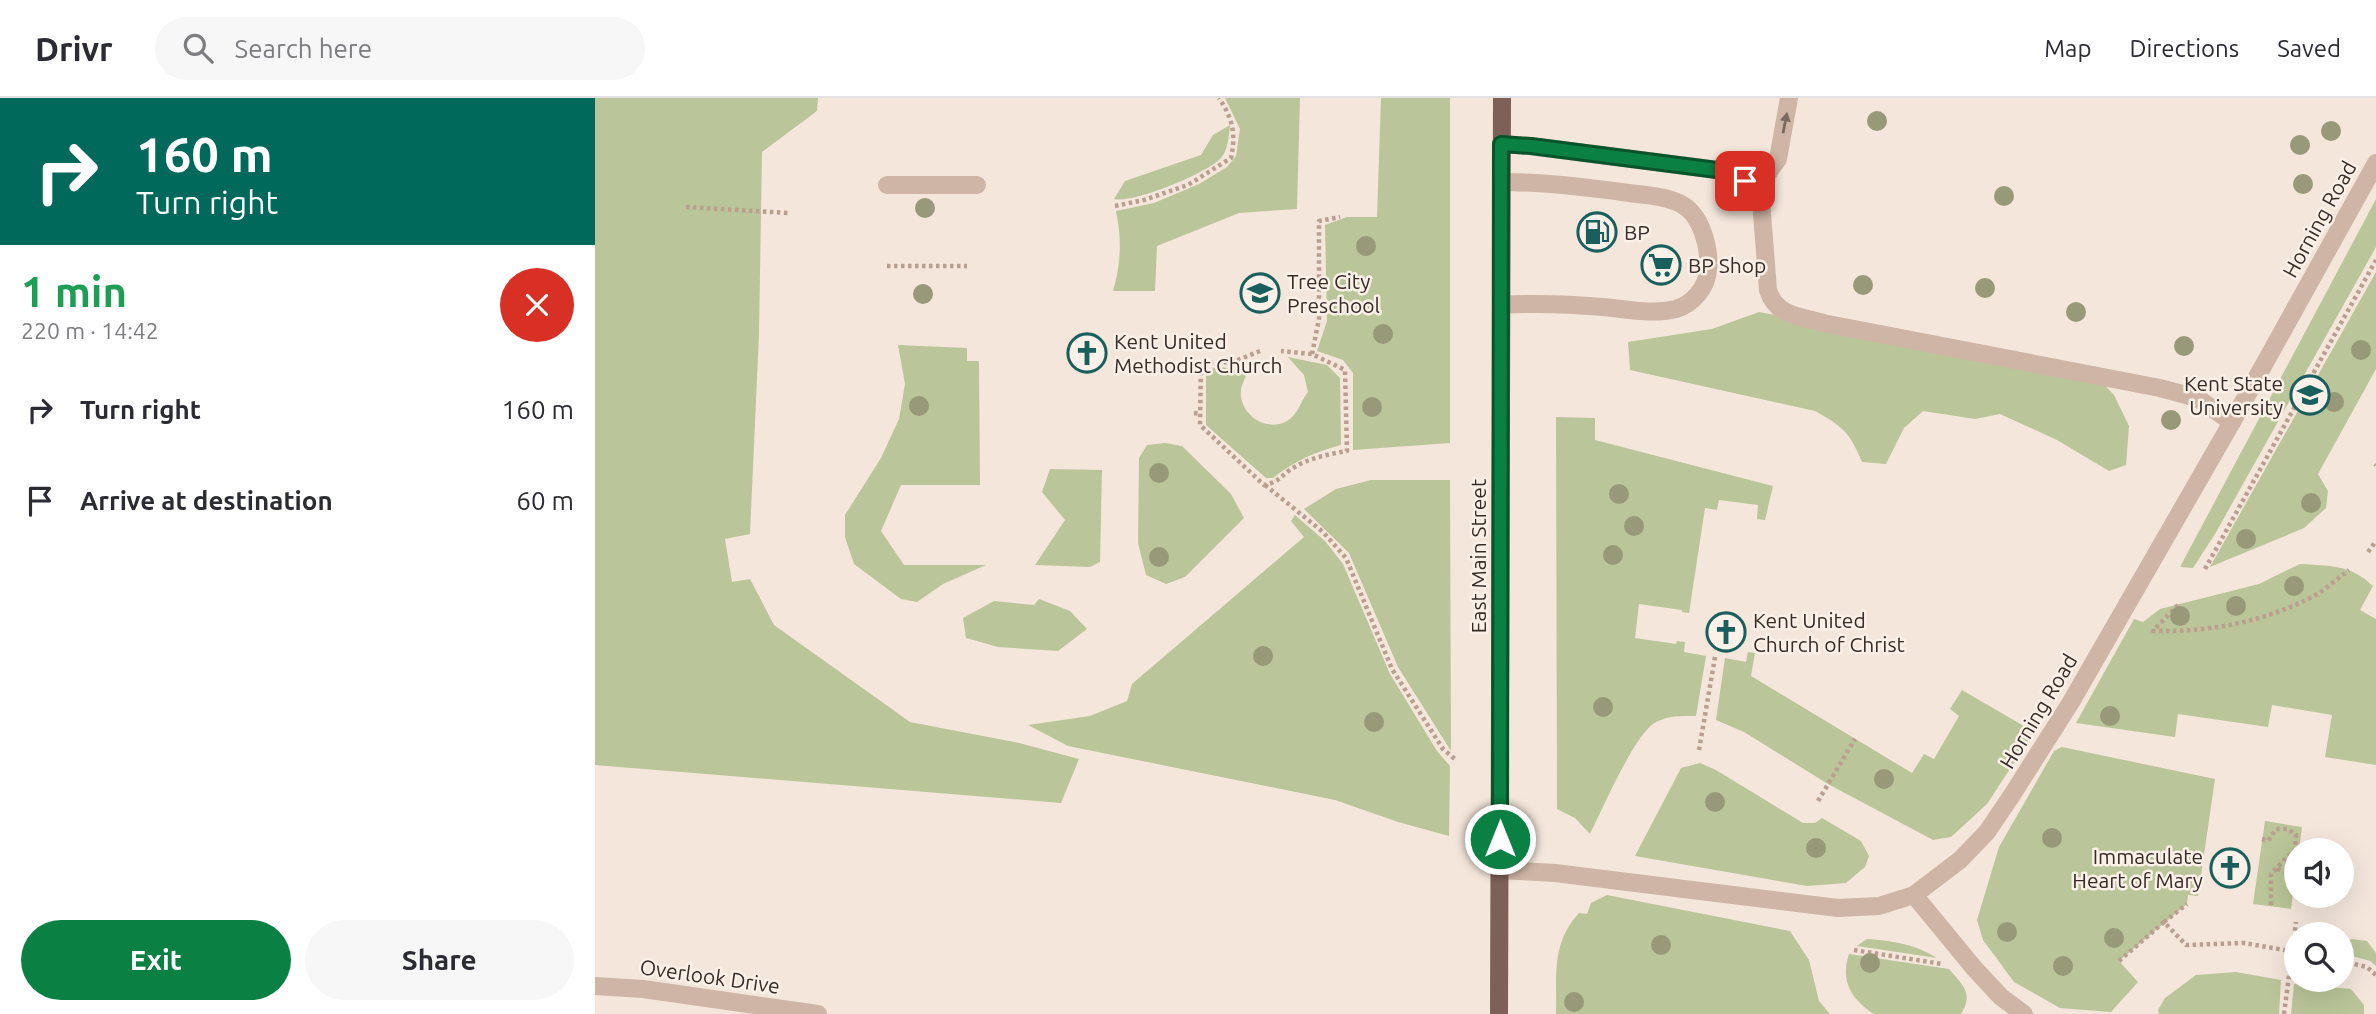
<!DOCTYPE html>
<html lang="en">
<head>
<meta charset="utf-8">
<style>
  :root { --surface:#fff; --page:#f7f7f7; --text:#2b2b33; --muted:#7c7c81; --line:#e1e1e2; --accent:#0b8043 }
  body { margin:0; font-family:Ubuntu,sans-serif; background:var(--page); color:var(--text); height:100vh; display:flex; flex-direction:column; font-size:26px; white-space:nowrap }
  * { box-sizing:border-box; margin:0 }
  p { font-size:23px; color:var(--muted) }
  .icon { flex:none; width:38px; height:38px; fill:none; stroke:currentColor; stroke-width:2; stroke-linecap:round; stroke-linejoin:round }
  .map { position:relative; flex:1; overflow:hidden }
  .details { display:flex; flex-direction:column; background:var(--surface); width:595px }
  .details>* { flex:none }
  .guide { background:#00695c; color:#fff; overflow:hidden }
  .controls { position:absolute; left:1689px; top:740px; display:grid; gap:14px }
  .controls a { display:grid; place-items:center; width:70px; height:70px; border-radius:50%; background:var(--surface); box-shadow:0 7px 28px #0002; font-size:35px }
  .pin { position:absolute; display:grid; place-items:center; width:60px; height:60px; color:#fff; margin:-30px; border-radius:14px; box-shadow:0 4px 10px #0006 }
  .me { position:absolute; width:77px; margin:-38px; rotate:0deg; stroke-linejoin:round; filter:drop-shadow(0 0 5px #0008) }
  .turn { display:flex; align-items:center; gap:24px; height:147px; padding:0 21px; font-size:32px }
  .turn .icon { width:91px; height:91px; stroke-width:2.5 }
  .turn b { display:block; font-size:49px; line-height:60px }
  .round { display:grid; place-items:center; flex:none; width:74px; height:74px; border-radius:37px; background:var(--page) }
  .summary { display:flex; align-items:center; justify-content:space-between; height:119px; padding:0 21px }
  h1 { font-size:42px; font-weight:700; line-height:52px; color:#1e9e55 }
  .button { display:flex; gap:14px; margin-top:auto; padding:14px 21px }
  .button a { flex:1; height:80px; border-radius:42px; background:var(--accent); color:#fff; font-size:28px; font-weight:700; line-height:80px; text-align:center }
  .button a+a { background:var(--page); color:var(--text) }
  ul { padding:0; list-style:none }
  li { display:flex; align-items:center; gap:21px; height:91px; padding:0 21px }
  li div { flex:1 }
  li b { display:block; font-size:26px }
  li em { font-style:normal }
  header { display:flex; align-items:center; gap:42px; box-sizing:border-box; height:98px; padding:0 35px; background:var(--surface); border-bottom:2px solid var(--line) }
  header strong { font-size:33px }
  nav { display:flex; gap:38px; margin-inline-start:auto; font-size:24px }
  .search { width:490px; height:63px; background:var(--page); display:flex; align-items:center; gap:18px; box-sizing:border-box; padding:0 24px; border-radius:38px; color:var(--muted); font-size:26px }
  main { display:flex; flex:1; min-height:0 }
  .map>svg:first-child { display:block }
</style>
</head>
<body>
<header>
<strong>Drivr</strong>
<div class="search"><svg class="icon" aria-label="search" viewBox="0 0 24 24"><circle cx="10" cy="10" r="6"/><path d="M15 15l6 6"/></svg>Search here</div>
<nav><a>Map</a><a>Directions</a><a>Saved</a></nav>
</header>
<main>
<section class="details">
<div class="guide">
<div class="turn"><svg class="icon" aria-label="right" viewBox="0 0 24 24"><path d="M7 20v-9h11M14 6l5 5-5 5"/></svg><div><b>160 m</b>Turn right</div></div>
</div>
<div class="summary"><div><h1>1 min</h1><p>220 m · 14:42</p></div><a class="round" style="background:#d93025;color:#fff"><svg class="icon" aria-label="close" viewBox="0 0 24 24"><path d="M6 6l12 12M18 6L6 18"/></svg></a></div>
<ul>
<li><svg class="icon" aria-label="right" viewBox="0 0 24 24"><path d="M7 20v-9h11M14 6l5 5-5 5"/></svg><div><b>Turn right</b></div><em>160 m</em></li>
<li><svg class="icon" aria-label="arrive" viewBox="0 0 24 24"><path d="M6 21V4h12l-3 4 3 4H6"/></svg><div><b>Arrive at destination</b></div><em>60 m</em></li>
</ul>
<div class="button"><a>Exit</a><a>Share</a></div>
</section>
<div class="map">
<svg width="1781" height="916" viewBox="0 0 1781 916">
  <rect width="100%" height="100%" fill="#f4e6db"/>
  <g fill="#bac599">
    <path d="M 0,0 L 223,0 L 222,13 L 167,54 L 164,236 L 155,436 L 130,441 L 137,484 L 155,481 L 179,527 L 315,624 L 424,645 L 484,661 L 466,705 L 0,667 Z"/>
    <path d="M 630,0 L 705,0 L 702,111 L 644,115 L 562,148 L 560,193 L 518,193 C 526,166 527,140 521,113 L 559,105 L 604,86 L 632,69 L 641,58 L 645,31 Z"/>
    <path d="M 786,0 L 855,0 L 855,345 L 758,352 L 758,275 L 748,262 L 722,253 L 732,223 L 730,127 L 752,119 L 782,119 Z"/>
    <path d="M 635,27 C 634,37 633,52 626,60 C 613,75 537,106 519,101 L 530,83 L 606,57 L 618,37 Z"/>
    <path d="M 1781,101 L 1781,149 L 1620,436 L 1598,470 L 1585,469 Z"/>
    <path d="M 1781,174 L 1781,271 L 1723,376 L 1733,393 L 1731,410 L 1709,430 L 1615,469 Z"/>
    <path d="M 1164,214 L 1502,279 L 1519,297 L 1534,328 L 1531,367 L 1514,373 L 1462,342 L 1405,316 L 1380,321 L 1328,313 L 1309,330 L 1291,366 L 1267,364 C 1254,333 1248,329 1220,313 L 1035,272 L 1033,244 L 1117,231 Z"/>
    <path d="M 303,247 L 372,250 L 372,263 L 384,263 L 385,387 L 306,387 L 286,433 L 309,467 L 391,467 L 348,486 L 322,504 L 306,501 L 259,466 L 250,439 L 250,417 L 286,360 L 304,321 L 310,286 Z"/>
    <path d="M 693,259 L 732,267 L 745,280 L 746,347 C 720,354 699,363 678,380 L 671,380 L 611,327 L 611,273 C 625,266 638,271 652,275 C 650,280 647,286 646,291 C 643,314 668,334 690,324 C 703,318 705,304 713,294 L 709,277 Z"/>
    <path d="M 961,319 L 1000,320 L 1000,342 L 1178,388 L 1170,422 L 1162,421 L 1163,407 L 1124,402 L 1122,412 L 1110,410 L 1094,515 L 1087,514 L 1087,512 L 1044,506 L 1040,540 L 1081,546 L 1082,543 L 1090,544 L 1089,554 L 1111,558 L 1101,618 C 1087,618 1071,617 1058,626 C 1038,640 1007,712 995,736 L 980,720 L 962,711 Z"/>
    <path d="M 570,345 L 587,348 L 636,396 L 649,420 L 590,479 L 571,486 L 551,477 L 543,445 L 544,360 L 552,347 Z"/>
    <path d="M 455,371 L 507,372 L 505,464 L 495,469 L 440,467 L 470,422 L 447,394 Z"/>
    <path d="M 776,382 L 855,382 L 856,653 L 803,569 L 754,455 L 709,411 L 741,391 Z"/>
    <path d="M 700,417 L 730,443 L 748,466 L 795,576 L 842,653 L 855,668 L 854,738 L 803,724 L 740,702 L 473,648 L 433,627 L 495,618 L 532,603 L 537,586 L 709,439 L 696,423 Z"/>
    <path d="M 1705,466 C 1734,468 1755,466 1778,488 L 1765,512 L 1781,521 L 1781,667 L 1730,659 L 1737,617 L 1677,607 L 1673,629 L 1583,616 L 1580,639 L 1481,625 L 1539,521 L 1548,524 L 1565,511 L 1664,486 Z"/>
    <path d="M 444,501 L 475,513 L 492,531 L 463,553 L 403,549 L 371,540 L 368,520 L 399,503 L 439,507 Z"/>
    <path d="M 1153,554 L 1160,555 L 1156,578 L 1317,675 L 1329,656 L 1339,661 L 1364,618 L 1355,611 L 1367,592 L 1439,634 L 1392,706 L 1356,739 L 1338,742 L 1233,686 L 1149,634 L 1121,622 L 1130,560 L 1151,564 Z"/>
    <path d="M 1467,649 L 1620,681 L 1603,798 L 1593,797 L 1592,806 L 1524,863 L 1543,884 L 1516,914 L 1465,910 L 1419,884 L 1388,842 L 1382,822 L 1404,749 L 1459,653 Z"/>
    <path d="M 1105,665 L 1121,672 L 1208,725 L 1220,725 L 1227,720 L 1266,743 L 1274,758 L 1270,769 L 1251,785 L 1212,788 L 1040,758 L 1086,670 Z"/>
    <path d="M 1670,723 L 1707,729 L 1704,752 L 1701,752 L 1701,772 L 1696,811 L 1658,806 Z"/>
    <path d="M 1012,797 L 1195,833 L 1214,862 L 1224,903 L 1235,916 L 961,916 C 962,876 956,846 984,815 L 992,816 L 996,805 Z"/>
    <path d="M 1272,841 C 1298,843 1320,846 1342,860 L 1262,848 Z"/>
    <path d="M 1757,841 L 1772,843 L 1781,855 L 1781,868 L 1775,863 L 1747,855 L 1747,845 Z"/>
    <path d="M 1254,856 L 1354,871 C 1368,887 1379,896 1366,916 L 1279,916 C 1256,901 1245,883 1254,856 Z"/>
    <path d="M 1641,874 L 1686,882 L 1684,916 L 1564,916 L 1563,912 L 1570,900 L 1601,877 Z"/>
    <path d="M 1699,886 L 1756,891 L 1769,907 L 1769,916 L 1696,916 Z"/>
  </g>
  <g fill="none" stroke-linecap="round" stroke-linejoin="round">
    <g stroke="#ba9e8f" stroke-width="4.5" stroke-dasharray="3.5 3.5" stroke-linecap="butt">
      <path d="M 520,108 L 549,102 L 593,87 L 636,60 C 641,36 638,21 624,0"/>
      <path d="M 91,109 L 194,115"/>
      <path d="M 292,168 L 372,168"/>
      <path d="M 665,253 L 638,264 L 606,265 L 605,327 L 669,387 C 685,384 686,377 698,370 C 714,360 734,356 752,353 L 750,272 L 717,256 L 686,253"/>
      <path d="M 717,256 L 724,221 L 724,123 L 745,119"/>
      <path d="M 599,315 L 606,316"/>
      <path d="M 1780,366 L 1781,367"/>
      <path d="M 670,387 L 728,434 L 751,460 L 797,571 L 848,651 L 862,663"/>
      <path d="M 1773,454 L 1781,443"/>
      <path d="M 1610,471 L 1781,162"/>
      <path d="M 1583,507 L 1558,533 C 1613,534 1665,525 1715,500 C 1729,493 1741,482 1754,472"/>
      <path d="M 1104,652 L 1120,559"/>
      <path d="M 1223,703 L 1260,641"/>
      <path d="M 1667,741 L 1673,743 L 1681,731 L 1693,731 L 1701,737 L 1700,751 L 1676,776 L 1676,808"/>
      <path d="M 1682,771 L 1700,778"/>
      <path d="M 1569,824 L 1592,806"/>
      <path d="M 1259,852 L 1347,866"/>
      <path d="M 1524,863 L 1569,824 L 1591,847 L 1649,845 L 1701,854"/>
      <path d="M 1746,863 L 1772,869 L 1781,877"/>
      <path d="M 1689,916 L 1701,824"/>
    </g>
    <g stroke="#ceb5a5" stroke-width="18">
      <path d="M 906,46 L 936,48 L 1122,72 C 1140,77 1158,84 1166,103 L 1173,192 C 1181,218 1204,218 1228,225 L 1565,290 L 1602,300 L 1637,324"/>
      <path d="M 292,87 L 382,87"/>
      <path d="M 1161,92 L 1183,61 L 1194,0"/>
      <path d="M 906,207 C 940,205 973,206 1007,209 C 1032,211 1056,217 1081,211 C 1098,206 1112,189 1113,172 C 1115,151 1107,117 1086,106 C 1071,98 1050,97 1034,95 C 991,89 950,84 906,84"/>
      <path d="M 906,772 L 960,775 L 1243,810 L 1284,808 L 1319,797 L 1365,762 L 1392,734 L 1417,697 L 1476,604 L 1637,324 L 1781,65"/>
      <path d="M 1319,797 L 1379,870 L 1406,899 L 1429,916"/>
      <path d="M 0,888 L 48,891 L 223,916"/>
    </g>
    <path stroke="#7d6057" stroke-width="18" d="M 904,916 L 907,0"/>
  </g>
  <g fill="#989979">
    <circle cx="1282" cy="23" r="10"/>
    <circle cx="1736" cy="33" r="10"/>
    <circle cx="1705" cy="47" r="10"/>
    <circle cx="1708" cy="86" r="10"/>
    <circle cx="1409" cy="98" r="10"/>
    <circle cx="330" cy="110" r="10"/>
    <circle cx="771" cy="148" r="10"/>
    <circle cx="1268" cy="187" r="10"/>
    <circle cx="1390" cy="190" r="10"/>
    <circle cx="328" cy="196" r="10"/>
    <circle cx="1481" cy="214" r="10"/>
    <circle cx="788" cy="236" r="10"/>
    <circle cx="1589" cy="248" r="10"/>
    <circle cx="1766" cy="252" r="10"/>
    <circle cx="1739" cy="304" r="10"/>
    <circle cx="324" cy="308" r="10"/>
    <circle cx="777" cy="309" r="10"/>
    <circle cx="1576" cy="322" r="10"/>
    <circle cx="564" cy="375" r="10"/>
    <circle cx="1024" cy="396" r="10"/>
    <circle cx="1716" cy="405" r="10"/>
    <circle cx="1039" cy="428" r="10"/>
    <circle cx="1651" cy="441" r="10"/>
    <circle cx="1018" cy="457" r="10"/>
    <circle cx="564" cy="459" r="10"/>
    <circle cx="1699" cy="488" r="10"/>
    <circle cx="1641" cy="508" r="10"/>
    <circle cx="1585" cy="518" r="10"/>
    <circle cx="668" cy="558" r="10"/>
    <circle cx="1008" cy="609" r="10"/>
    <circle cx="1515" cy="618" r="10"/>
    <circle cx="779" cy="624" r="10"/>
    <circle cx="1289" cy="681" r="10"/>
    <circle cx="1120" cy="704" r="10"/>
    <circle cx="1457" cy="740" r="10"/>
    <circle cx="1221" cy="750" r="10"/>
    <circle cx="1412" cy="834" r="10"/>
    <circle cx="1519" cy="840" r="10"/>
    <circle cx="1066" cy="847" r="10"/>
    <circle cx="1275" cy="865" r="10"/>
    <circle cx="1468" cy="868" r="10"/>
    <circle cx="979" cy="904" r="10"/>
  </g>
  <defs><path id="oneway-solid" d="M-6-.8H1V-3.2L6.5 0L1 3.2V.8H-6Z" transform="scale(1.75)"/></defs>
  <use fill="#7c6960" href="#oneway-solid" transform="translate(1190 25) rotate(-79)"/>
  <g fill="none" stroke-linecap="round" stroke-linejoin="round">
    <g stroke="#07532c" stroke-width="18">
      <path id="route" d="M 905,741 L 906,46 L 936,48 L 1122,72 L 1150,83"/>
    </g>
    <use href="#route" stroke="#0b8043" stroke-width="12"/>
  </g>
  <defs>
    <g id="fuel-ring" transform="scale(2.0125)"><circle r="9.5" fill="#fbf1e8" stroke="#185f5e" stroke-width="1.5"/><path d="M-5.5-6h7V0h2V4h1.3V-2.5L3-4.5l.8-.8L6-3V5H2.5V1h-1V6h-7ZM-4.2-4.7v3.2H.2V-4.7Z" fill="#185f5e"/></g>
    <g id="supermarket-ring" transform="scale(2.0125)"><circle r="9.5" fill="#fbf1e8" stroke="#185f5e" stroke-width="1.5"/><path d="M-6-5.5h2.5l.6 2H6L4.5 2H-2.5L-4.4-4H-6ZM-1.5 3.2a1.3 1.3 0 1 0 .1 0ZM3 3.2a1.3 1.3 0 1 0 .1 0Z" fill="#185f5e"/></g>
    <g id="school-ring" transform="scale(2.0125)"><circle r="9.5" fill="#fbf1e8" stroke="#185f5e" stroke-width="1.5"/><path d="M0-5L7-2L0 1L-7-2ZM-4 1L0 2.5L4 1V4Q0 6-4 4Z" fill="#185f5e"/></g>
    <g id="church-ring" transform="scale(2.0125)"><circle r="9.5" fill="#fbf1e8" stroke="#185f5e" stroke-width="1.5"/><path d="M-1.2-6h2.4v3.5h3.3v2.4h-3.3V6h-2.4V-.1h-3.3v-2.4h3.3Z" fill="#185f5e"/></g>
    <g id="university-ring" transform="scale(2.0125)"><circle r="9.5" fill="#fbf1e8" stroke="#185f5e" stroke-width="1.5"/><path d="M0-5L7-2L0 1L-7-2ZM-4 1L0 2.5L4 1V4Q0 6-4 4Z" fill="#185f5e"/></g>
  </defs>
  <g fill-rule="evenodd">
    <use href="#fuel-ring" x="1002" y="134"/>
    <use href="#supermarket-ring" x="1066" y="167"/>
    <use href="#school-ring" x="665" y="195"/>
    <use href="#church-ring" x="492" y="255"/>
    <use href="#university-ring" x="1715" y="297"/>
    <use href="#church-ring" x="1131" y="534"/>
    <use href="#church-ring" x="1635" y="770"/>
  </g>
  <g text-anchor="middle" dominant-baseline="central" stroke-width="5" stroke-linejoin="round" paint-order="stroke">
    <g font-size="21" fill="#392b27" stroke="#fbf1e8">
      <text transform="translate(1724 121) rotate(-61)">Horning Road</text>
      <text transform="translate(883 458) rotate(-90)">East Main Street</text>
      <text transform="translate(1443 613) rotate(-59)">Horning Road</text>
      <text transform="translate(115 878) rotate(8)">Overlook Drive</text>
    </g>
    <g font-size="21" fill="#392b27" stroke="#fbf1e8" text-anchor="start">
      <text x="1029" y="134">BP</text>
      <text x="1093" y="167">BP Shop</text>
      <text x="692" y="183">Tree City<tspan x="692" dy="24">Preschool</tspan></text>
      <text x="519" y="243">Kent United<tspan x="519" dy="24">Methodist Church</tspan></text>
      <text x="1688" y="285" text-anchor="end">Kent State<tspan x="1688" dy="24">University</tspan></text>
      <text x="1158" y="522">Kent United<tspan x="1158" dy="24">Church of Christ</tspan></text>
      <text x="1608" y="758" text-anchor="end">Immaculate<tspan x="1608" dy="24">Heart of Mary</tspan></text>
    </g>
  </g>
</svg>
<div class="controls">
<a><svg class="icon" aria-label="sound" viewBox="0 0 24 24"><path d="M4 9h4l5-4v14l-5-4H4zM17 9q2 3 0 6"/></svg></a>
<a><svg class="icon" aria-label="search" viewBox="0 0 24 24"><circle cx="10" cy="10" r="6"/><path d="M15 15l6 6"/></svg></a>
</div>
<div class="pin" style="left:1150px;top:83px;background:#d93025"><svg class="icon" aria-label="arrive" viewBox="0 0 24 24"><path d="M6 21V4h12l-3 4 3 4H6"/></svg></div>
<svg class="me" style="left:905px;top:741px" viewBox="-20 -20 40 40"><circle r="17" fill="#0b8043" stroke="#fff" stroke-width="3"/><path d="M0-11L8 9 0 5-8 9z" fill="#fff"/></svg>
</div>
</main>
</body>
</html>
